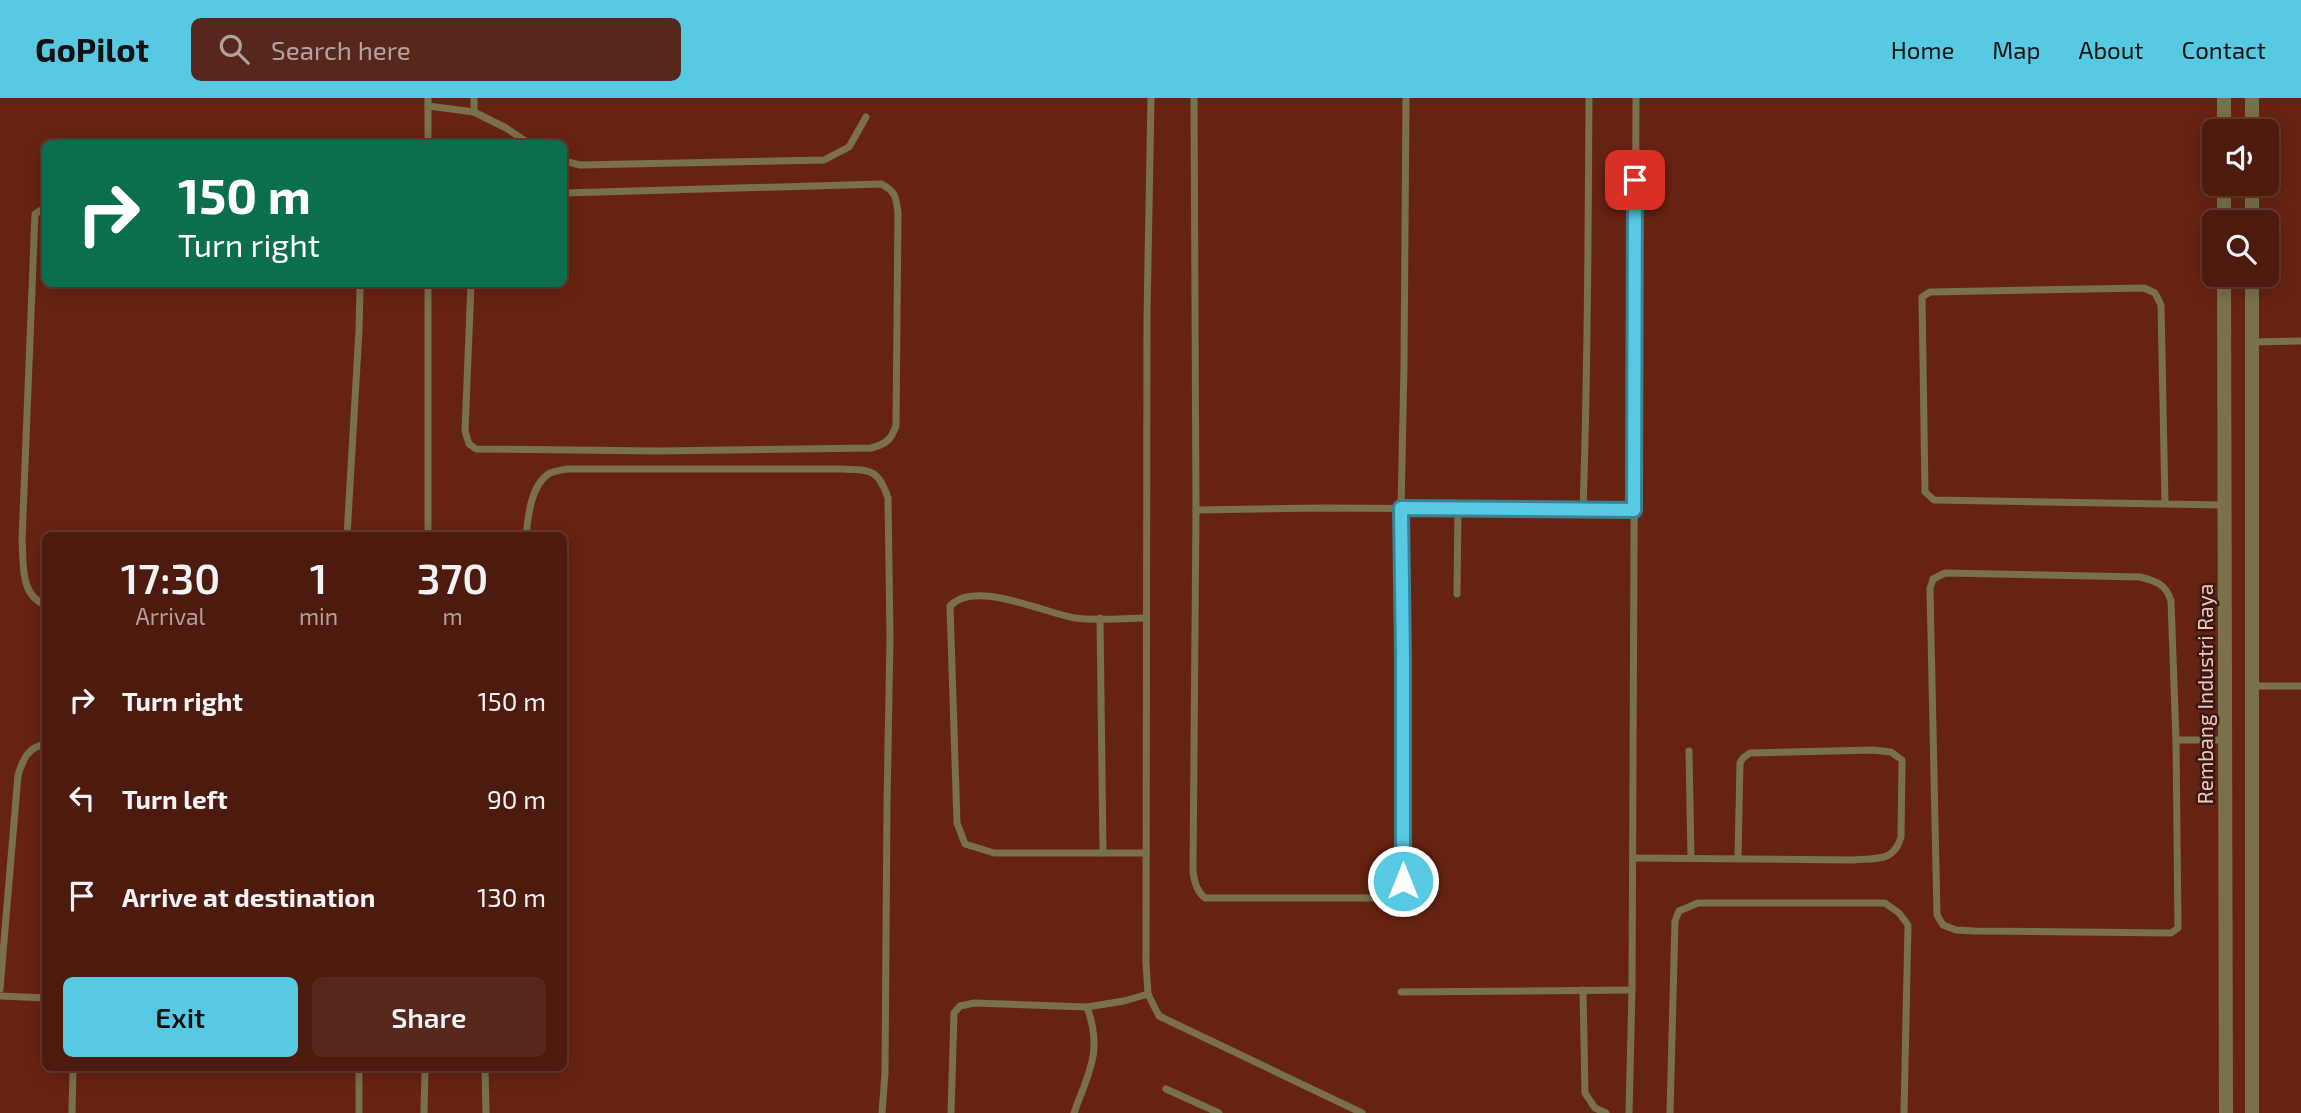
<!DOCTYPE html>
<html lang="en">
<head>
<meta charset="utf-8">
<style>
  :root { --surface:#4d1a0e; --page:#57271c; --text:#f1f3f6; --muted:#b3a19e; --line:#64382e; --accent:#57c9e3 }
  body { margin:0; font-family:"Exo 2",sans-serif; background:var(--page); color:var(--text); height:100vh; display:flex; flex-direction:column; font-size:26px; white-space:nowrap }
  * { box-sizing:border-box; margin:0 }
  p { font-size:23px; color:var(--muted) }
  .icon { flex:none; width:38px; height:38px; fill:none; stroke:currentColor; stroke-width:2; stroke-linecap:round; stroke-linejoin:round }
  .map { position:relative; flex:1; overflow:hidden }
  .sheet { position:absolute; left:42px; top:434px; width:525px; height:539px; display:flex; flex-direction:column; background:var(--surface); border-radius:10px; box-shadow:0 4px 18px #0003,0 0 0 2px var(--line) }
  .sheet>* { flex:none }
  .guide { position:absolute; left:42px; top:42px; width:525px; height:147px; border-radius:10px; box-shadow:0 4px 18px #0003,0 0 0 2px var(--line); background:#0b6e4f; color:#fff; overflow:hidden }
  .fabs { position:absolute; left:2202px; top:21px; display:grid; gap:14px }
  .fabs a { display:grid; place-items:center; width:77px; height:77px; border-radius:10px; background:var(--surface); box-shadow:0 4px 18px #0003,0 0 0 2px var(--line); font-size:35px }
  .pin { position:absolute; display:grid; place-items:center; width:60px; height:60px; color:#fff; margin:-30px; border-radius:14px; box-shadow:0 4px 10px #0006 }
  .me { position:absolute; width:77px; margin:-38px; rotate:0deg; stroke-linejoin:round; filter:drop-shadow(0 0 5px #0008) }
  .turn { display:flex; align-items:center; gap:24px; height:147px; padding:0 21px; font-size:32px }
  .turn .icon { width:91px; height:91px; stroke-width:2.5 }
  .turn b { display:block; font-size:49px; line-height:60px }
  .eta { display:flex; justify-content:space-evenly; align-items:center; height:119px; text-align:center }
  .eta b { font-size:42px; font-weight:600; line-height:49px }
  .primary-button { display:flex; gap:14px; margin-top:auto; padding:14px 21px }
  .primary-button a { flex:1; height:80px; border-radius:10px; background:var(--accent); color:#111; font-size:28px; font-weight:600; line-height:80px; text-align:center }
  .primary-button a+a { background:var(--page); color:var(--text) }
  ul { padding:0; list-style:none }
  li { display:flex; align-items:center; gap:21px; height:98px; padding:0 21px }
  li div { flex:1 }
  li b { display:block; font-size:26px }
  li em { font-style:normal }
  header { display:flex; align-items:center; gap:42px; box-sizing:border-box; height:98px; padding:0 35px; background:var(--accent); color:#111 }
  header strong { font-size:33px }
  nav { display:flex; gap:38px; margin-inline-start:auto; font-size:24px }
  .search { width:490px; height:63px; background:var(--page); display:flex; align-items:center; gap:18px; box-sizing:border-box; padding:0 24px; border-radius:10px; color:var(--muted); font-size:26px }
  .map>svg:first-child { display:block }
</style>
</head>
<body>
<header>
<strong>GoPilot</strong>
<div class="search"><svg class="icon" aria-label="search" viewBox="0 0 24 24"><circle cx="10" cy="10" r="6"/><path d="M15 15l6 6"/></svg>Search here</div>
<nav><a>Home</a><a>Map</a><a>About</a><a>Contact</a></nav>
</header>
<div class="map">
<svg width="2301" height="1015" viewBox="0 0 2301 1015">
  <rect width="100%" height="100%" fill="#672312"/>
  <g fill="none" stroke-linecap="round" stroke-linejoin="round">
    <g stroke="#7a714b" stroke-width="7">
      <path d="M 428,0 L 428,46"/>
      <path d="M 1151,0 L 1147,218 L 1146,864 L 1148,896 L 1159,918 L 1362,1015"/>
      <path d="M 1194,0 L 1196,412 L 1193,774 C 1195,785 1196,792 1205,800 L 1377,800 C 1391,799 1398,797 1403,784 L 1403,562 L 1401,410 L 1404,268 L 1406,0"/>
      <path d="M 428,8 L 474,14 L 506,30 L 530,46"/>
      <path d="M 474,14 L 474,0"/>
      <path d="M 564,63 L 580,67 L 824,62 L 849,49 L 866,19"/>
      <path d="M 46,109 L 35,116 L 22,442 C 24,465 19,497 46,507"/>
      <path d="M 471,186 L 465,333 L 469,346 L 476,351 L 658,353 L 871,350 C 886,346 891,342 896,328 L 898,115 C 896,100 896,93 881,86 L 564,95"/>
      <path d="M 2252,244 L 2301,243"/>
      <path d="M 2165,406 L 2161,207 L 2155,195 L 2144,190 L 1930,194 L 1922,199 L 1925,394 L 1934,402 L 2224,407"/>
      <path d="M 1583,411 C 1588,274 1588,137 1589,0"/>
      <path d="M 1196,412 L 1323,410 L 1634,412"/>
      <path d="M 347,438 L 359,232 L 360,192 L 358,186"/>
      <path d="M 428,438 L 428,186"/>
      <path d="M 526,438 C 528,418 531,386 550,375 C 555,373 562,372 567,371 L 840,371 C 870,372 878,370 888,400 L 890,539 L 887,706 L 885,975 L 882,1015"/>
      <path d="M 1945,475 L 2140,479 C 2156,483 2166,486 2171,503 L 2176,642 L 2178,830 L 2171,835 L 1974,833 L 1956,832 L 1943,827 L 1937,817 L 1930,491 L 1933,481 Z"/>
      <path d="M 1457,496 L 1458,410"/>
      <path d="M 1100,520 L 1103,755"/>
      <path d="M 2252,588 L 2301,588"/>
      <path d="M 2176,642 L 2225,642"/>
      <path d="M 1689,653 L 1691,760"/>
      <path d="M 1146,755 L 994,755 L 965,746 L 957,725 L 950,508 C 975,481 1044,515 1075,520 C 1098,523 1123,520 1146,520"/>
      <path d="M 1633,760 L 1854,762 C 1877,760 1894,764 1901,739 L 1902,662 L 1891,654 L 1873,652 L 1750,655 L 1743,660 L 1740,665 L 1738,760"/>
      <path d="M 0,891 L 18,677 C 23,661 28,649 46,646"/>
      <path d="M 1583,892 L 1585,995 L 1595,1010 L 1606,1015"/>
      <path d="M 1401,894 L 1632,892"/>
      <path d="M 0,898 L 46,900"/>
      <path d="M 485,970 L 486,1015"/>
      <path d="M 1166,991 L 1219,1015"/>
      <path d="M 72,1015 L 73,970"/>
      <path d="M 359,1015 L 359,970"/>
      <path d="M 424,1015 L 425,970"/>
      <path d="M 951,1015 L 954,915 L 960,908 L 974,905 L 1087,909 L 1124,903 L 1148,896"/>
      <path d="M 1074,1015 C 1089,973 1103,954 1087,909"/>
      <path d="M 1629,1015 L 1632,892 L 1636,0"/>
      <path d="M 1670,1015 L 1675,823 L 1679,813 L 1698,805 L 1885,805 L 1899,815 L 1908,827 L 1904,1015"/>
    </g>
    <g stroke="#7a714b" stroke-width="14">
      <path d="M 2224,0 L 2224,33"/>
      <path d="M 2252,0 L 2252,33"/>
      <path d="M 2224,86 L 2224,124"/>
      <path d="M 2252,86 L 2252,124"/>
      <path d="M 2224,177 L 2226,1015"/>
      <path d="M 2252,177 L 2252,1015"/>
    </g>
  </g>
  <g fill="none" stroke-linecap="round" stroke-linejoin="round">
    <g stroke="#398394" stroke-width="18">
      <path id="route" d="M 1403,783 L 1403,562 L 1401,410 L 1634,412 L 1635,82"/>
    </g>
    <use href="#route" stroke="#57c9e3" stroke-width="12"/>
  </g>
  <g text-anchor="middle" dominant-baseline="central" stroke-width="5" stroke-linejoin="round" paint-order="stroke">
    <g font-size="21" fill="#f1c7bb" stroke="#381912">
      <text transform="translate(2204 596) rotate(-90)">Rembang Industri Raya</text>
    </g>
  </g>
</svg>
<div class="fabs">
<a><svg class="icon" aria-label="sound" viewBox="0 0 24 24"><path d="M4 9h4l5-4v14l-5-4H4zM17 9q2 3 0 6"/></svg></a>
<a><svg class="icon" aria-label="search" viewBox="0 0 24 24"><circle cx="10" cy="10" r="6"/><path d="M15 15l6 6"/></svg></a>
</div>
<div class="pin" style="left:1635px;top:82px;background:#d93025"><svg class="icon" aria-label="arrive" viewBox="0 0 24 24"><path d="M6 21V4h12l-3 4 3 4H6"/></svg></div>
<svg class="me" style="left:1403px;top:783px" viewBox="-20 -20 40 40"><circle r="17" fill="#57c9e3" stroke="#fff" stroke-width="3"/><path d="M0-11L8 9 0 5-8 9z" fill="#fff"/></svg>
<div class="guide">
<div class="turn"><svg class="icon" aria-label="right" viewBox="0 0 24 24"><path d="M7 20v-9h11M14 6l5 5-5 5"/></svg><div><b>150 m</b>Turn right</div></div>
</div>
<section class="sheet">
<div class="eta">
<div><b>17:30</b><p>Arrival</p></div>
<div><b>1</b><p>min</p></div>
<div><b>370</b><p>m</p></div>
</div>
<ul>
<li><svg class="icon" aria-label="right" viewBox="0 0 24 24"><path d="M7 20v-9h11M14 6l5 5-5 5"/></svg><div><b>Turn right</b></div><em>150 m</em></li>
<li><svg class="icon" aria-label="left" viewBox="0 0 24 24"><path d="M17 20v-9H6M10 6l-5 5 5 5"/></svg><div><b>Turn left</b></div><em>90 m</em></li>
<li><svg class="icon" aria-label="arrive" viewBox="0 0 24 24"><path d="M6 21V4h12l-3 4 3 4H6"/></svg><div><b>Arrive at destination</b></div><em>130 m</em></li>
</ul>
<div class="primary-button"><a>Exit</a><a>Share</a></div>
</section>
</div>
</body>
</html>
